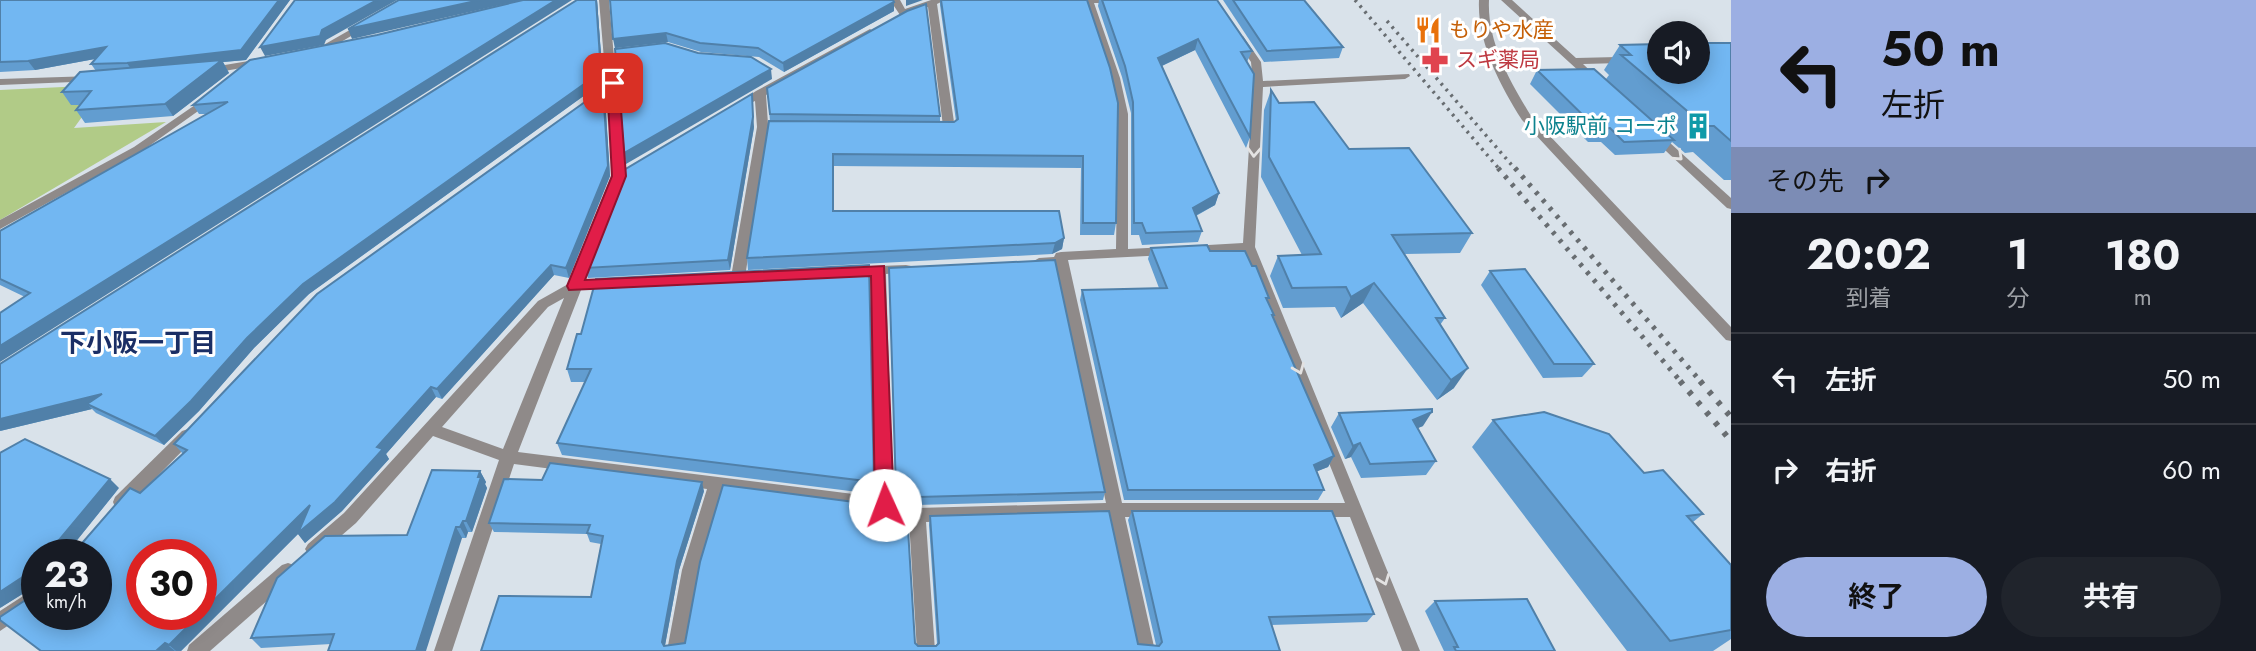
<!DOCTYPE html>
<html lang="ja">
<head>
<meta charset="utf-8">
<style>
  :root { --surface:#171b24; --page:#20242c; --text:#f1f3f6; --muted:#9ea1a6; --line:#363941; --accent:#9cafe3 }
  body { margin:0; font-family:Jost,"Noto Sans JP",sans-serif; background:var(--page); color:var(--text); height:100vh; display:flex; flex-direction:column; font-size:26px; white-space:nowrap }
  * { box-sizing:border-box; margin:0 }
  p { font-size:23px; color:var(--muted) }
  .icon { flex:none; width:38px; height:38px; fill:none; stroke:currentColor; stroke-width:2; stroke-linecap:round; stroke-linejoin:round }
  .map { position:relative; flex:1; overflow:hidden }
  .details { display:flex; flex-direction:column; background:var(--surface); width:525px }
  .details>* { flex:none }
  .banner { background:#9cafe3; color:#111; overflow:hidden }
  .fabs { position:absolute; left:1647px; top:21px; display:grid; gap:14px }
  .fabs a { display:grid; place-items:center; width:63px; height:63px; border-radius:50%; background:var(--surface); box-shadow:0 4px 18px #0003; font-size:35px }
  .speed { position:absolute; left:21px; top:539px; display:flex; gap:14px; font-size:35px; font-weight:700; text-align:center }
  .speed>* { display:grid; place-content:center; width:91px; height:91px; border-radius:50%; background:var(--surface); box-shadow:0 4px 18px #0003; line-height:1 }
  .speed small { font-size:18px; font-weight:400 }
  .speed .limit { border:10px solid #d22; background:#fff; color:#111 }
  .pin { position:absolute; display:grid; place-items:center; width:60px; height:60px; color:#fff; margin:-30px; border-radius:14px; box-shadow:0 4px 10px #0006 }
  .me { position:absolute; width:77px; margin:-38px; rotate:358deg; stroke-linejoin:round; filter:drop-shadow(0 0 5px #0008) }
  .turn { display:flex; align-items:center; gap:24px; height:147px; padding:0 35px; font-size:32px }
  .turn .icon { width:91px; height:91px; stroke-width:2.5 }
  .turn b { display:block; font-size:49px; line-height:60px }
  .then { display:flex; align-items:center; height:66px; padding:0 35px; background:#0003; gap:14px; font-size:26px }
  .eta { display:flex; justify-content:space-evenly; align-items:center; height:119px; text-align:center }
  .eta b { font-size:42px; font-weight:700; line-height:49px }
  .cta { display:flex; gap:14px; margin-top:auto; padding:14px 35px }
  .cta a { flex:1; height:80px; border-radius:42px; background:var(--accent); color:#111; font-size:28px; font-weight:700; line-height:80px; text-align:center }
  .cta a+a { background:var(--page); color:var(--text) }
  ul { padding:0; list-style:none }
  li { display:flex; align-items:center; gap:21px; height:91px; padding:0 35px; border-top:2px solid var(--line) }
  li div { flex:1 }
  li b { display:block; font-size:26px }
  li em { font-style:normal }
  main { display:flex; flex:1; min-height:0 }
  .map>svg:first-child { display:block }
</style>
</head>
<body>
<main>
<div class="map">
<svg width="1731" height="651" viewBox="0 0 1731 651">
  <rect width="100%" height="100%" fill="#d9e2ea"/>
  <path fill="#b1cb87" d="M 105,85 L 74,128 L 166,122 L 0,220 L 0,90 Z"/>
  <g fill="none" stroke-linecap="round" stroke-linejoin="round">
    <g fill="#8f8a89" fill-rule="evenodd">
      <path d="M 599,0 L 609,0 L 616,81 L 618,83 L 617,85 L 625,176 L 584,281 L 613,279 L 620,284 L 613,289 L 581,290 L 518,452 L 877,497 L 872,275 L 853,275 L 846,271 L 853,267 L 906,265 L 911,266 L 913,269 L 911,272 L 886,274 L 893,500 L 917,508 L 1106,503 L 1055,266 L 1039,266 L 1032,262 L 1039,258 L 1054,257 L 1056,253 L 1061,252 L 1116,249 L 1118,114 L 1110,78 L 1084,0 L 1111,0 L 1106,3 L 1094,3 L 1120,78 L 1128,114 L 1128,249 L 1167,247 L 1173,251 L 1167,255 L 1068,260 L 1122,503 L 1345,503 L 1244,251 L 1191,254 L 1185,250 L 1191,246 L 1243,243 L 1253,84 L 1251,62 L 1235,38 L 1237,36 L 1243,36 L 1261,62 L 1263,81 L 1409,74 L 1410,76 L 1405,79 L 1263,87 L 1255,247 L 1420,651 L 1402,651 L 1350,517 L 1125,517 L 1155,651 L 1137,651 L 1108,517 L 926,522 L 935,651 L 917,651 L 909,520 L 885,512 L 723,491 L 700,570 L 685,651 L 667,651 L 682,570 L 707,489 L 514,464 L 452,651 L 434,651 L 499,460 L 433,436 L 356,523 L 320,554 L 314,557 L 308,554 L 305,549 L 308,544 L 344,513 L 538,301 L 570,283 L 613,176 L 607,92 L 593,102 L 585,102 L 584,100 L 606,83 ZM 564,298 L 503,449 L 442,427 L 548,307 Z"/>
      <path d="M 890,0 L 900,0 L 905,9 L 931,0 L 945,0 L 937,4 L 955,129 L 953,131 L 937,132 L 931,129 L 933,127 L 943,126 L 928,7 L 903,16 L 900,15 Z"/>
      <path d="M 1501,0 L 1512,0 L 1576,58 L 1659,56 L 1659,62 L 1583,64 L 1601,81 L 1596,84 L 1592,83 Z"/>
      <path d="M 362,23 L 370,25 L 322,53 L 313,51 Z"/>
      <path d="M 870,29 L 875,32 L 873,34 L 766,95 L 768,124 L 787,125 L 793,128 L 787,131 L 768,131 L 745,277 L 743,280 L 733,280 L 731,277 L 757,127 L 755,101 L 738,109 L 733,106 L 756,91 Z"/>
      <path d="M 260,59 L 265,62 L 264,64 L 207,74 L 202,71 L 207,68 Z"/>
      <path d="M 93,76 L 98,79 L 97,81 L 0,85 L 0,79 Z"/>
      <path d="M 211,94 L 216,97 L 215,99 L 142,151 L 0,229 L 0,220 L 134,147 Z"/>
      <path d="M 1655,132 L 1659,133 L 1731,198 L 1731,209 L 1727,208 L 1651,137 L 1649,135 Z"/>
      <path d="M 188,429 L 194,431 L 196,435 L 194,439 L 127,507 L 121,509 L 115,507 L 113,502 L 115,497 L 182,431 Z"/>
      <path d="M 288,563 L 294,565 L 297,571 L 294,577 L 210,651 L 187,651 L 189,645 L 282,565 Z"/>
      <path d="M 37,587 L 37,606 L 0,631 L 0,611 Z"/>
    </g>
    <path fill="#8f8a89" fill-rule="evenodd" d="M 1479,0 L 1489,0 C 1487,42 1510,81 1531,116 L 1731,327 L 1731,341 L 1726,340 L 1522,120 C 1500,85 1477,42 1479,0 Z"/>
    <g stroke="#686d71" stroke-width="3.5" stroke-dasharray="2.5 5" stroke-linecap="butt">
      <path d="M 1355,0 L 1500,170"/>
      <path d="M 1387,21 L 1516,170"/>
    </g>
    <g stroke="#686d71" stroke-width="5" stroke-dasharray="3.5 7" stroke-linecap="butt">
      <path d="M 1498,168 L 1682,383"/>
      <path d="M 1515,168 L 1702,383"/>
    </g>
    <g stroke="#686d71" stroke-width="6" stroke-dasharray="4.5 9" stroke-linecap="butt">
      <path d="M 1680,381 L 1731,441"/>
      <path d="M 1700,381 L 1731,417"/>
    </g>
  </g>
  <g fill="#629dd0">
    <path d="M 0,0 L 290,0 L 246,60 L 223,62 L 229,73 L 173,116 L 85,123 L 76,110 L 80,105 L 71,105 L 62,92 L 96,71 L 91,64 L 95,59 L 35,70 L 0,72 Z"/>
    <path d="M 577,0 L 597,0 L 603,82 L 309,294 L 254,348 L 199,411 L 164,445 L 96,413 L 92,409 L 0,431 Z"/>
    <path d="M 610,0 L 894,11 L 784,72 L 759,57 L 701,52 L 668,42 L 615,48 Z"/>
    <path d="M 940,0 L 1087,0 L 1116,223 L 1114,235 L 1080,235 L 1081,168 L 834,166 L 833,211 L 1064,238 L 1062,249 L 1052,254 L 748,270 L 747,258 L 770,121 L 767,88 L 940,116 L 940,122 L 954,122 L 956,121 L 940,5 Z"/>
    <path d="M 1099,0 L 1217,0 L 1252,51 L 1247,62 L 1250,137 L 1246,148 L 1195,50 L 1162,66 L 1219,193 L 1215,205 L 1196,216 L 1202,231 L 1198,242 L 1142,245 L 1139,235 L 1131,235 L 1131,113 L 1122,77 L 1098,6 Z"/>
    <path d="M 1223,0 L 1304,0 L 1343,47 L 1339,58 L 1264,62 Z"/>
    <path d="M 377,35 L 25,297 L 0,285 L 0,231 L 208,114 L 199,114 L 193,105 Z"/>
    <path d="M 1731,43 L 1731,180 L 1724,180 L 1693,152 L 1685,153 L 1672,142 L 1664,153 L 1615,155 L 1601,142 L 1588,142 L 1530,84 L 1537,70 L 1606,79 L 1609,75 L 1604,70 L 1620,45 Z"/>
    <path d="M 603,89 L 605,98 L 610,176 L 569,278 L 554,275 L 442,399 L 436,397 L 386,454 L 389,459 L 342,511 L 305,543 L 298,534 L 181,651 L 41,651 L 27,599 L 27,591 L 0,608 L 119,488 L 70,549 L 77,549 L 183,454 L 174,444 Z"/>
    <path d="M 1271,90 L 1279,103 L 1349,149 L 1472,233 L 1460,253 L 1405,254 L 1445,318 L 1440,325 L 1454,388 L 1437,400 L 1363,303 L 1341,318 L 1335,307 L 1283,308 L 1270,276 L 1278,256 L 1302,255 L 1261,177 L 1264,110 Z"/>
    <path d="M 754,127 L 730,270 L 588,278 L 585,268 Z"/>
    <path d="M 1151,248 L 1210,251 L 1252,266 L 1269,298 L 1267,301 L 1274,315 L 1273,318 L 1334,456 L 1328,467 L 1317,471 L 1324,490 L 1318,500 L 1124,500 L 1080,300 L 1082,290 L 1159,288 L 1148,259 Z"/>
    <path d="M 1490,271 L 1594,364 L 1582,377 L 1543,378 L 1481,285 Z"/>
    <path d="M 889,276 L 1105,492 L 1103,500 L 917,505 L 896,498 Z"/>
    <path d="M 577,334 L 874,482 L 874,494 L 562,455 L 557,443 L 585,382 L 571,382 L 567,369 Z"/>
    <path d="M 1339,413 L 1423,426 L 1417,428 L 1436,461 L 1426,475 L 1361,478 L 1351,457 L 1345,459 L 1331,427 Z"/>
    <path d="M 1493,420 L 1644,473 L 1703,514 L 1693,522 L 1731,565 L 1731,639 L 1713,651 L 1627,651 L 1472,447 Z"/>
    <path d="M 480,471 L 486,482 L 485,484 L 487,488 L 472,532 L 468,532 L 466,538 L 462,538 L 331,644 L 261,648 L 251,638 L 407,535 Z"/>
    <path d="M 704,491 L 679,570 L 665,645 L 915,643 L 918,646 L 936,646 L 937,644 L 929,525 L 930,516 L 1138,644 L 1156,645 L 1128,520 L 1132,511 L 1374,614 L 1367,622 L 1271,625 L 1280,651 L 481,651 L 591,597 L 601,544 L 590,542 L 587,534 L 494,532 L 489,523 Z"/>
    <path d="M 1435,601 L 1555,651 L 1444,651 L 1425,611 Z"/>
  </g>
  <g fill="#5080a9">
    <path d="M 279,0 L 290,0 L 246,60 L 223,62 L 229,73 L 173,116 L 165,104 L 133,72 L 127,63 Z"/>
    <path d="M 377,0 L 397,0 L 326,40 L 324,45 L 265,56 L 260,47 L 322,30 Z"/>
    <path d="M 480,0 L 522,0 L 352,39 L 348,29 Z"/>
    <path d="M 556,0 L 572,0 L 0,362 L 0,346 Z"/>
    <path d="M 596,0 L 597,0 L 603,82 L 309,294 L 254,348 L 199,411 L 164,445 L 155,436 L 247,338 Z"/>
    <path d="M 906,0 L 923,0 L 906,6 Z"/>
    <path d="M 894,2 L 894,11 L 784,72 L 783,63 Z"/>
    <path d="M 666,33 L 668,42 L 615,48 L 613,39 Z"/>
    <path d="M 1198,39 L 1195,50 L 1155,69 L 1158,58 Z"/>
    <path d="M 106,47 L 111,56 L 35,70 L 28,61 Z"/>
    <path d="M 771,69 L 772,79 L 626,164 L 624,153 Z"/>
    <path d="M 603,89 L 605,98 L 610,176 L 569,278 L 566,268 Z"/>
    <path d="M 752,94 L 754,127 L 730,270 L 728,260 Z"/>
    <path d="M 1219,193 L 1215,205 L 1189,219 L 1193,208 Z"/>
    <path d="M 1064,238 L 1062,249 L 1052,254 L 1055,243 Z"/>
    <path d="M 551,265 L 554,275 L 442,399 L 437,389 Z"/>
    <path d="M 1374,283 L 1363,303 L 1341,318 L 1351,297 Z"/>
    <path d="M 1468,368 L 1454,388 L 1437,400 L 1451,380 Z"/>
    <path d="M 431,387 L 436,397 L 386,454 L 389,459 L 342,511 L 305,543 L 298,534 L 181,651 L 176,651 L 169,645 L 310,505 L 377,447 Z"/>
    <path d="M 102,394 L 87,404 L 92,409 L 0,431 L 0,419 Z"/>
    <path d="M 1432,412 L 1423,426 L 1404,434 L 1413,420 Z"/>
    <path d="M 1360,443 L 1351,457 L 1345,459 L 1353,446 Z"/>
    <path d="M 1334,456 L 1328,467 L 1308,475 L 1314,465 Z"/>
    <path d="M 480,471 L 486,482 L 485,484 L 487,488 L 472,532 L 466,521 Z"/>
    <path d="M 110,479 L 119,488 L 65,555 L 54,546 Z"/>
    <path d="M 702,482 L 704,491 L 679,570 L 664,651 L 662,642 L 677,561 Z"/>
    <path d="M 463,521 L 468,532 L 466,538 L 460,527 Z"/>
    <path d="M 456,527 L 462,538 L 426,651 L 416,651 Z"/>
    <path d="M 26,575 L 37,585 L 0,608 L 0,592 Z"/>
    <path d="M 165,643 L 175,651 L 156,651 Z"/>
  </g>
  <g fill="#72b7f2" stroke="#5080a9" stroke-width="2" fill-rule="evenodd">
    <path d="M 0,0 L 279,0 L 241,50 L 127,63 L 91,64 L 106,47 L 28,61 L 0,62 Z"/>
    <path d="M 295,0 L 377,0 L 322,30 L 320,36 L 260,47 Z"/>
    <path d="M 399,0 L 480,0 L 348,29 Z"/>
    <path d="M 523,0 L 556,0 L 0,346 L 0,313 L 30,293 L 0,279 L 0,231 L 228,102 L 193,105 L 250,60 L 377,35 Z"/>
    <path d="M 577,0 L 596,0 L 601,72 L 303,284 L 247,338 L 191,401 L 155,436 L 87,404 L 102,394 L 0,419 L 0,364 Z"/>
    <path d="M 610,0 L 893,0 L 894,2 L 783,63 L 758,48 L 700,43 L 666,33 L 613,39 Z"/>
    <path d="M 941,0 L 1087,0 L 1110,68 L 1118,103 L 1116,223 L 1083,223 L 1083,156 L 833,154 L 833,211 L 1059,211 L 1064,238 L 1055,243 L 747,258 L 769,121 L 954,122 L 958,119 Z"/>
    <path d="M 1102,0 L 1217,0 L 1252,51 L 1241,52 L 1254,74 L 1250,137 L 1198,39 L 1158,58 L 1219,193 L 1193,208 L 1202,231 L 1146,233 L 1142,223 L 1134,223 L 1133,102 L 1125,66 Z"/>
    <path d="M 1233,0 L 1304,0 L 1343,47 L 1267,51 Z"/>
    <path d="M 926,4 L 940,116 L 770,114 L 767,88 L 907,11 Z"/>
    <path d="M 665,43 L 698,53 L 751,57 L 771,69 L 624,153 L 615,49 Z"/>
    <path d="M 1698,43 L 1731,43 L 1731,141 L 1714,126 L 1705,126 L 1621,55 L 1631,55 L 1620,45 L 1659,44 L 1659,72 L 1698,72 Z"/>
    <path d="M 222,60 L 165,104 L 76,110 L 91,91 L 62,92 L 80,72 Z"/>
    <path d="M 1594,69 L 1674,140 L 1624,142 L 1610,128 L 1597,129 L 1537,70 Z"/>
    <path d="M 603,89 L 608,166 L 566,268 L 551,265 L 437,389 L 431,387 L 377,447 L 383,449 L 335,502 L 298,533 L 310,505 L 201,613 L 201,555 L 142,555 L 142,614 L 200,614 L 169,645 L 165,643 L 156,651 L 41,651 L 0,620 L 0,617 L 27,599 L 28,578 L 26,575 L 0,592 L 0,453 L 25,439 L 110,479 L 54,546 L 56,549 L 77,549 L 130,488 L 140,493 L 187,450 L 174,444 L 317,294 ZM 37,555 L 96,555 L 96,614 L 37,614 Z"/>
    <path d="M 1271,90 L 1279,103 L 1314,102 L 1349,149 L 1409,148 L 1472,233 L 1392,235 L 1445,318 L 1436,318 L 1468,368 L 1451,380 L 1374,283 L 1351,297 L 1346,287 L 1292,288 L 1278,256 L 1321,254 L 1269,157 Z"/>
    <path d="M 752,94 L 753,117 L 728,260 L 585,268 L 624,170 Z"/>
    <path d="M 1207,245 L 1210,251 L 1245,251 L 1252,266 L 1256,266 L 1269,298 L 1266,298 L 1274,315 L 1272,315 L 1334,456 L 1314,465 L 1324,490 L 1128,490 L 1082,290 L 1167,288 L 1151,248 Z"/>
    <path d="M 1055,260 L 1105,492 L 918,497 L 896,490 L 889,268 Z"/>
    <path d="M 869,265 L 874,482 L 557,443 L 591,369 L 567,369 L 577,334 L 581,334 L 596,279 Z"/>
    <path d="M 1525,269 L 1594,364 L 1554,364 L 1490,271 Z"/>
    <path d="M 1432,409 L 1432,412 L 1413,420 L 1436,461 L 1370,464 L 1360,443 L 1353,446 L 1339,413 Z"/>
    <path d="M 1544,412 L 1609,434 L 1644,473 L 1663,470 L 1703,514 L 1687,516 L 1731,565 L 1731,630 L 1670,641 L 1493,420 Z"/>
    <path d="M 550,463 L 702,482 L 677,561 L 662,642 L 664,646 L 685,643 L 700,562 L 723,485 L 885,506 L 907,513 L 915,643 L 918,646 L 936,646 L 939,643 L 930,516 L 1109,511 L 1138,644 L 1159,646 L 1162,642 L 1132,511 L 1332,511 L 1374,614 L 1269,617 L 1280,651 L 481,651 L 499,596 L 591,597 L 603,536 L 587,533 L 590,525 L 489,523 L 504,479 L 542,480 Z"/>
    <path d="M 432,470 L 480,471 L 478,477 L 481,477 L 466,521 L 463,521 L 460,527 L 456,527 L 416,651 L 328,651 L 334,634 L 251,638 L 277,578 L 325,536 L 407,535 Z"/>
    <path d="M 1527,599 L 1555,651 L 1456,651 L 1454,647 L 1458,647 L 1435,601 Z"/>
  </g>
  <defs><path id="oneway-chevron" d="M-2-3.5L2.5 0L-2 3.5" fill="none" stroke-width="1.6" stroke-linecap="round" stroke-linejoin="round" transform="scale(1.75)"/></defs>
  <g stroke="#e3e2e2">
    <use href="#oneway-chevron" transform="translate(1254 152) rotate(93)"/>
    <use href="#oneway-chevron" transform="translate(1678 156) rotate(43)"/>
    <use href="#oneway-chevron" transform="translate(1299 369) rotate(68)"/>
    <use href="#oneway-chevron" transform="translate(1384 580) rotate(69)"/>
  </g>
  <path fill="#e11d48" stroke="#92132f" stroke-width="2" d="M 613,79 L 619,83 L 626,176 L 585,280 L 884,266 L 894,505 L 891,511 L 885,513 L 878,511 L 875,505 L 871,276 L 569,290 L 567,286 L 612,176 L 607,83 Z"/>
  <defs>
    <g id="restaurant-bare" transform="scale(2.1)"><path d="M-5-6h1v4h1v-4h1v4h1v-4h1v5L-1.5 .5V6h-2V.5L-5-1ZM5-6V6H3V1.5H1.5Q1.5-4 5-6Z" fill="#e8710a" stroke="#fff" stroke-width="2.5" paint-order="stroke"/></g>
    <g id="pharmacy-bare" transform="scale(2.1)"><path d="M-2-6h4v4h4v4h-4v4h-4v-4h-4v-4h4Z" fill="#e0444e" stroke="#fff" stroke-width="2.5" paint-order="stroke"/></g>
    <g id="building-bare" transform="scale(2.1)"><path d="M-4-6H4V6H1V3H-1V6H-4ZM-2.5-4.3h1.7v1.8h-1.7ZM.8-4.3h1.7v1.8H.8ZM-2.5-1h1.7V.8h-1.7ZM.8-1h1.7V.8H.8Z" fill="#0f9aa8" stroke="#fff" stroke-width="2.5" paint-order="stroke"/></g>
  </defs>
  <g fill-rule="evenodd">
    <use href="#restaurant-bare" x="1428" y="30"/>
    <use href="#pharmacy-bare" x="1435" y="60"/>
    <use href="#building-bare" x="1698" y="126"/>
  </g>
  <g text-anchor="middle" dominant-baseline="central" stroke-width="6" stroke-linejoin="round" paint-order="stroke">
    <g font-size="21" fill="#c56008" stroke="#fff" text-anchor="start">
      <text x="1449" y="30">もりや水産</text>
    </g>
    <g font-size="21" fill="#be3a42" stroke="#fff" text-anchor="start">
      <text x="1456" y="60">スギ薬局</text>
    </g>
    <g font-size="21" fill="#0d838f" stroke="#fff" text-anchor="end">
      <text x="1677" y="126">小阪駅前 コーポ</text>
    </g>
    <g font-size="26" font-weight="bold" fill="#1a2e65" stroke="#fff">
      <text x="138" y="343">下小阪一丁目</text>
    </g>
  </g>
</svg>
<div class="fabs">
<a><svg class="icon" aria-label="sound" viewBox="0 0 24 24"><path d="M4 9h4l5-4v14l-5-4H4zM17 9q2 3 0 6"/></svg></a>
</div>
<div class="speed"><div>23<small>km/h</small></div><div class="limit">30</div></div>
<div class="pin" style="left:613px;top:83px;background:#d93025"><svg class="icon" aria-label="arrive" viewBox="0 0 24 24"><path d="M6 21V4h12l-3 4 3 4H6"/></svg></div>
<svg class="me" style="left:885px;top:505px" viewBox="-20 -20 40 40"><circle r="19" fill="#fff"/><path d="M0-13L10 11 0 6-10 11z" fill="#e11d48"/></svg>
</div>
<section class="details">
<div class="banner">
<div class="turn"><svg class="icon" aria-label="left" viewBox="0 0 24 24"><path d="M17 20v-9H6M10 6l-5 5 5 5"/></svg><div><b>50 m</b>左折</div></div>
<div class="then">その先<svg class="icon" aria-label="right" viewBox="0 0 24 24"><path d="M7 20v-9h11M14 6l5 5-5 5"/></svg></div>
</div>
<div class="eta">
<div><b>20:02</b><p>到着</p></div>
<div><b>1</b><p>分</p></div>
<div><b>180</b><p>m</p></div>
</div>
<ul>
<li><svg class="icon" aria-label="left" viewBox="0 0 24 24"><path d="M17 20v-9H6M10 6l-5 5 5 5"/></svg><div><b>左折</b></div><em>50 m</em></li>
<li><svg class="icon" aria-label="right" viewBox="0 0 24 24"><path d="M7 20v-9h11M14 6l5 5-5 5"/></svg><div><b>右折</b></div><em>60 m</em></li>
</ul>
<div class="cta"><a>終了</a><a>共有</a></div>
</section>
</main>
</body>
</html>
